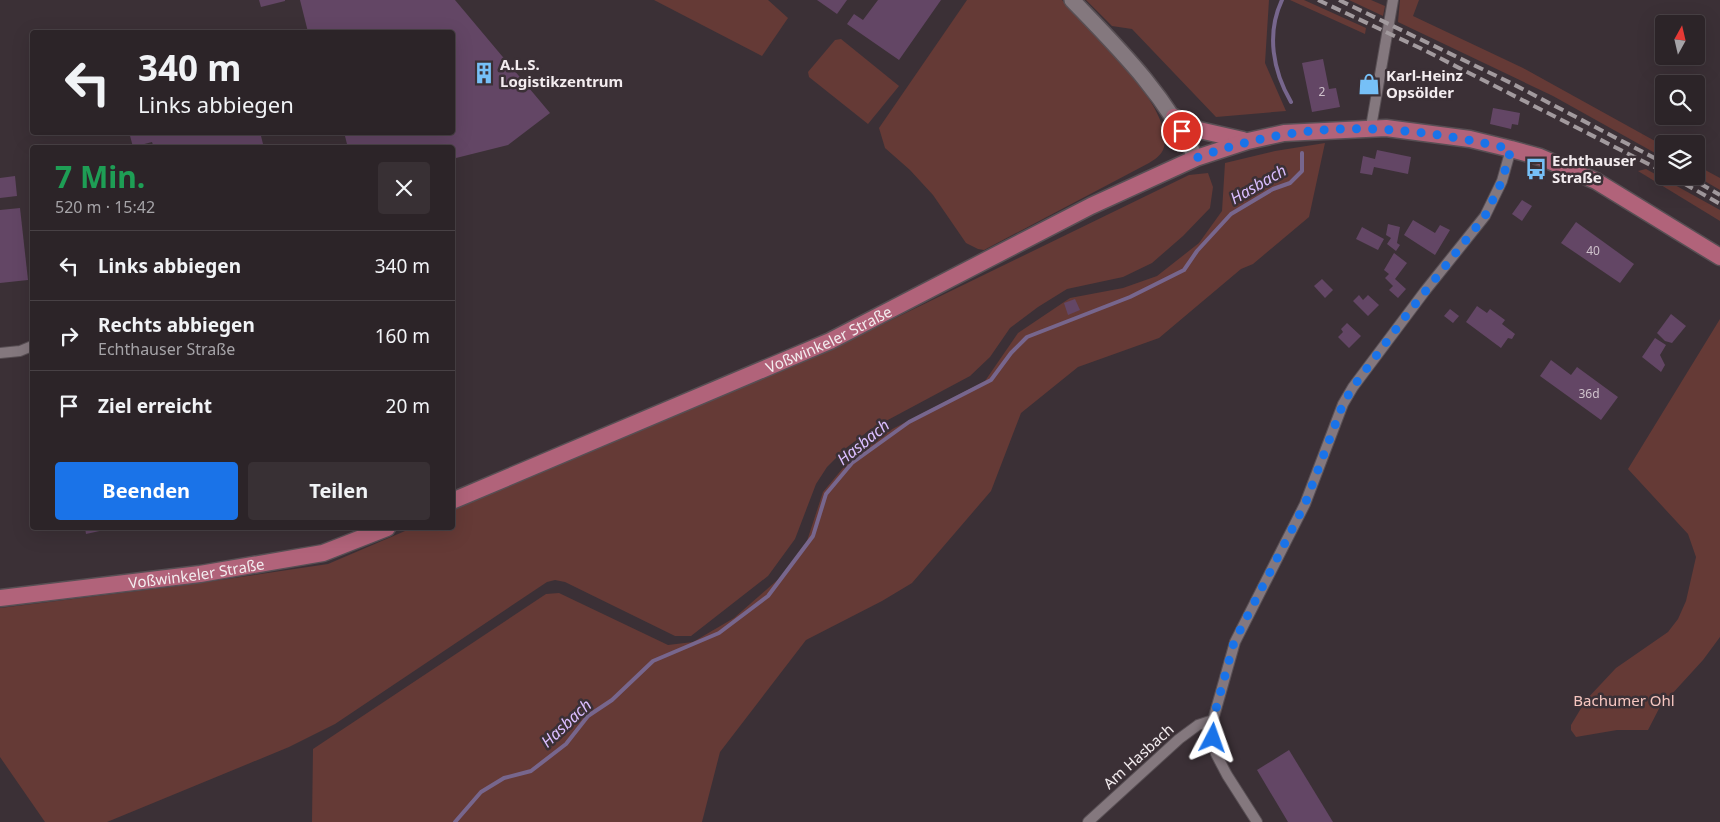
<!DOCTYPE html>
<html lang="de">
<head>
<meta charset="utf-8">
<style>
  :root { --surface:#2c2428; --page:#383034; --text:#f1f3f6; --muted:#a6a4a8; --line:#484145; --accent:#1a73e8 }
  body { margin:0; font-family:"Noto Sans",sans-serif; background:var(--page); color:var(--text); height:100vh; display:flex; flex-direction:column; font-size:19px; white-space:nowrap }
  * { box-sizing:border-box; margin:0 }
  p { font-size:16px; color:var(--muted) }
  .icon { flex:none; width:28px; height:28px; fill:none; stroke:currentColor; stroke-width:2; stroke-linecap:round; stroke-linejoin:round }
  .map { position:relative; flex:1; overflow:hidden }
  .side { position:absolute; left:30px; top:145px; width:425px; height:385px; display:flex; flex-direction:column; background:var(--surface); border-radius:5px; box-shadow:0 5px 20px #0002,0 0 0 1px var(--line) }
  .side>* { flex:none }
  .hud { position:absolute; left:30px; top:30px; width:425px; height:105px; border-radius:5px; box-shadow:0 5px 20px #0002,0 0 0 1px var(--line); background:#2c2428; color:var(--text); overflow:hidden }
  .needle { width:32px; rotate:8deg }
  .controls { position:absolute; left:1655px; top:15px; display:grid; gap:10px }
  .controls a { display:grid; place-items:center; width:50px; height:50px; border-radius:5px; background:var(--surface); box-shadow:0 5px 20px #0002,0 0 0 1px var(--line); font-size:25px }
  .pin { position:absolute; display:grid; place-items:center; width:42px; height:42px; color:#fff; margin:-21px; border:2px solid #fff; border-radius:50%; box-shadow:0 1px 5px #0007 }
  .me { position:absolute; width:55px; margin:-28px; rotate:4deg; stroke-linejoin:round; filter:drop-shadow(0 0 4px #0008) }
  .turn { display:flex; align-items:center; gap:18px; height:105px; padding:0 25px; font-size:22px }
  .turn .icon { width:65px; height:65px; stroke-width:2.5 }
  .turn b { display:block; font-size:35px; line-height:42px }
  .round { display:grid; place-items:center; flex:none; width:52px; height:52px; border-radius:5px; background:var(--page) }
  .summary { display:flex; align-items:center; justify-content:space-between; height:85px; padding:0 25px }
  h1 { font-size:30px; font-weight:700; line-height:38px; color:#1e9e55 }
  .primary-button { display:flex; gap:10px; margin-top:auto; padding:10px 25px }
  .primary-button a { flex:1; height:58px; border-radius:5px; background:var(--accent); color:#fff; font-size:20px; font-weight:700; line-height:58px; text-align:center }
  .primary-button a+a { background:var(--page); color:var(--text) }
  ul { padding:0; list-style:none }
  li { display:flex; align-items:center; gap:15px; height:70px; padding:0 25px; border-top:1px solid var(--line) }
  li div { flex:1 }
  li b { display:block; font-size:19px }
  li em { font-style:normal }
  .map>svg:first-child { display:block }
</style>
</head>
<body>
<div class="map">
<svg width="1720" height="822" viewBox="0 0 1720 822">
  <rect width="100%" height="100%" fill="#3b3036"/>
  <g fill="#653a36">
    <path d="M 654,0 L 768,0 L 788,18 L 762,56 Z"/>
    <path d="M 967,0 L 1062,0 C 1087,26 1179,111 1163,150 C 1160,156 1154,160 1149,163 L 984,250 L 978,249 L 966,243 L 933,195 L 910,170 L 885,148 L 879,128 Z"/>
    <path d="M 1086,0 L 1269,0 L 1265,63 L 1286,111 L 1216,117 L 1132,29 L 1112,26 Z"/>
    <path d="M 1290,0 L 1304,0 L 1366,28 L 1365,34 Z"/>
    <path d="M 1349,0 L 1371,0 L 1385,6 L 1383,16 Z"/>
    <path d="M 1400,0 L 1419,0 L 1413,16 L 1523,68 L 1664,146 L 1664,158 L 1553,96 L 1398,22 Z"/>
    <path d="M 841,39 L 899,86 L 868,124 L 809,77 L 808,72 L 835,40 Z"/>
    <path d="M 1325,143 L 1309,217 L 1253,264 L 1241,269 L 1159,338 L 1078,367 L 1021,413 L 991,491 L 912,583 L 882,601 L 806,640 L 720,752 L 702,822 L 312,822 L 313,749 L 546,594 L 559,593 L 668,645 L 693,642 L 734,618 L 782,576 L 807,541 L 823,492 L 848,462 L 875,438 L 985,381 L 1018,333 L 1070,298 L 1123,288 L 1157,276 L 1199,243 L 1222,211 L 1225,163 L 1275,151 Z"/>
    <path d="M 1696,165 L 1720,178 L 1720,190 L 1696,176 Z"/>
    <path d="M 1646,169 L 1720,210 L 1720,221 L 1638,171 Z"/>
    <path d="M 1208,173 L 1213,187 L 1210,208 L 1183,236 L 1152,263 L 1123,277 L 1067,289 L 1038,307 L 1010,328 L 990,357 L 970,376 L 871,429 L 846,448 L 827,467 L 816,484 L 795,539 L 768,576 L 691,636 L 675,636 L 565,582 L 555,580 L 547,582 L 335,724 L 289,747 L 107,822 L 45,822 L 0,757 L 0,608 L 186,585 L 328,564 L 412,528 L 452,528 L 453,510 L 840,345 L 1189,175 Z"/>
    <path d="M 1720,319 L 1720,637 L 1703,660 L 1671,695 L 1665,697 L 1648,730 L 1617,730 L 1576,737 L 1571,730 L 1571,725 L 1586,700 L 1616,668 L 1668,632 L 1678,619 L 1686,601 L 1696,557 L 1688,534 L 1628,469 Z"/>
  </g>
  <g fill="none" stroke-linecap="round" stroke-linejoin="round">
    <g stroke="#77668d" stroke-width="4">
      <path d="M 1282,0 C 1266,34 1273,71 1291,102"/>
      <path d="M 455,822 L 481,792 L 504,778 L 531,771 L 566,744 L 588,716 L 612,700 L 653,661 L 719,633 L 768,596 L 813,536 L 826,494 L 852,463 L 909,422 L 991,380 L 1011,353 L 1027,337 L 1130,297 L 1184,270 L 1197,251 L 1231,214 L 1273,189 L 1290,183 L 1302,171 L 1302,153"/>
    </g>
  </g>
  <g fill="#634665">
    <path d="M 259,0 L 285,0 L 285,1 L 261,7 Z"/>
    <path d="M 300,0 L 455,0 L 550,113 L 508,145 L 452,159 L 452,148 L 348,148 L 344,132 L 452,132 L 452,32 L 308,32 Z"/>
    <path d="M 817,0 L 847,0 L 837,14 Z"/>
    <path d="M 878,0 L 941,0 L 899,60 L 847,24 L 854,14 L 863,20 Z"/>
    <path d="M 1323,59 L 1329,89 L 1336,88 L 1340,107 L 1312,112 L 1302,63 Z"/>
    <path d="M 1493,108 L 1520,113 L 1518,125 L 1512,124 L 1511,129 L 1490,124 Z"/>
    <path d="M 129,132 L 260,132 L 264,148 L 154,148 L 152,142 L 133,147 Z"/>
    <path d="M 1377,150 L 1411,157 L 1408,174 L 1374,167 L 1372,175 L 1360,173 L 1363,156 L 1375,159 Z"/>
    <path d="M 15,176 L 17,196 L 0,198 L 0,178 Z"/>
    <path d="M 1522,200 L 1532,206 L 1522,221 L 1512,214 Z"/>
    <path d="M 20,208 L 28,280 L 0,283 L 0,210 Z"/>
    <path d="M 1413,220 L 1435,233 L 1440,225 L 1450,230 L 1435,255 L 1404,235 Z"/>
    <path d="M 1576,222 L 1634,264 L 1620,283 L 1561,243 Z"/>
    <path d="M 1388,224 L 1400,227 L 1397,243 L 1400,245 L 1396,251 L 1387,244 L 1391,238 L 1386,235 Z"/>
    <path d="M 1362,227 L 1384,239 L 1378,250 L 1356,239 Z"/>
    <path d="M 1394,253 L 1407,263 L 1395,279 L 1406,289 L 1398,298 L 1389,290 L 1393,286 L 1385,278 L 1389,274 L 1384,270 Z"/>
    <path d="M 1322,279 L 1333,290 L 1325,298 L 1314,286 Z"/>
    <path d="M 1359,295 L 1363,300 L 1368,295 L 1379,305 L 1368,316 L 1353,301 Z"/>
    <path d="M 1075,299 L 1080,310 L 1068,315 L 1064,303 Z"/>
    <path d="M 1477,306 L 1487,313 L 1490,309 L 1505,320 L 1502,324 L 1515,334 L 1512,339 L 1508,338 L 1501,348 L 1466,322 Z"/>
    <path d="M 1450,309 L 1459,316 L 1453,323 L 1444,316 Z"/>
    <path d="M 1671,314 L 1686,326 L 1672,343 L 1665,341 L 1657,333 Z"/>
    <path d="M 1347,323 L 1361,336 L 1349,348 L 1338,337 L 1343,332 L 1341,329 Z"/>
    <path d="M 1655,338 L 1666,345 L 1660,355 L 1665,365 L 1661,372 L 1642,357 Z"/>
    <path d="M 1551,360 L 1571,375 L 1577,367 L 1618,397 L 1601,420 L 1540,376 Z"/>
    <path d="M 85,528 L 113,528 L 86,534 Z"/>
    <path d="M 1289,750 L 1333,822 L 1288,822 L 1257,770 Z"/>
  </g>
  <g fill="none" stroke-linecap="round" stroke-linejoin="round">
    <g stroke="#584f54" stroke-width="12">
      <g id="minor">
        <path d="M 1371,127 L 1393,0"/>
        <path d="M 0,353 L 20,351 L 32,346"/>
        <path d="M 1088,822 L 1179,739 L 1198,725 L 1213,720"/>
        <path d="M 1257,822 L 1227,775 L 1216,754 L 1213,738 L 1213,720 L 1235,642 L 1305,504 L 1343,404 L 1353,387 L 1425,291 L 1485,216 L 1502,181 L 1511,149"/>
      </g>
    </g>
    <g stroke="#584f54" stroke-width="18">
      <path id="secondary" d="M 1072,0 C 1122,52 1163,92 1196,158"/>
    </g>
    <g stroke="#584f54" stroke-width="19">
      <g id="primary">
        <path d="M 1174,117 L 1199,130 L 1243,140"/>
        <path id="s1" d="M 452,501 L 830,341 L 1091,206 L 1196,158 L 1248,141 L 1284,133 L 1386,128 L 1470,139 L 1511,149 L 1540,157 L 1596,181 L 1720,257"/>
        <path id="s2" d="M 0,598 L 200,574 L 323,553 L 387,528"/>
      </g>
    </g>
    <use href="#minor" stroke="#84787e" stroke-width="10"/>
    <use href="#secondary" stroke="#84787e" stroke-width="15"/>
    <use href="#primary" stroke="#b1637a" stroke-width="16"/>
    <g stroke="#a29a9e" stroke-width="4" stroke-dasharray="10 5" stroke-linecap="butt">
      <path d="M 1318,0 L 1420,48 L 1664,172"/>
      <path d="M 1339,0 L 1511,83 L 1664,163"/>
      <path d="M 1671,176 L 1720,204"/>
      <path d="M 1687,176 L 1720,195"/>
    </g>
  </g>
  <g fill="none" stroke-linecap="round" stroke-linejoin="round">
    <path stroke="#1a73e8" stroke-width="9" stroke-dasharray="0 16.2" d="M 1182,131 L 1196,158 C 1306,118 1399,123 1511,149 L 1502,181 L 1485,216 L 1405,317 L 1353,387 L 1343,404 L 1305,504 L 1234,642 L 1213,720 L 1213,738"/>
  </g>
  <defs>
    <g id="building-bare" transform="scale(1.725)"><path d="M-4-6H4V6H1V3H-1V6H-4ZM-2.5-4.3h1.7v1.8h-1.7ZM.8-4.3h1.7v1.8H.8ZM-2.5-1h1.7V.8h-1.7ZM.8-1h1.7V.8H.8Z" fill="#76c0f7" stroke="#3b3036" stroke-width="2.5" paint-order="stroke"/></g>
    <g id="shop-bare" transform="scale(1.725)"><path d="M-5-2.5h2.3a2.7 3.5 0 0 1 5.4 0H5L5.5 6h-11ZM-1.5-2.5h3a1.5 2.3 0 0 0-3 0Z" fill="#76c0f7" stroke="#3b3036" stroke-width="2.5" paint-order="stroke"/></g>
    <g id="bus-bare" transform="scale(1.725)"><path d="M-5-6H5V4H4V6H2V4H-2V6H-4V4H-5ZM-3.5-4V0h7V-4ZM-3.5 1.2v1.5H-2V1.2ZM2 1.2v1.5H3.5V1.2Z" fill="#76c0f7" stroke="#3b3036" stroke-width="2.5" paint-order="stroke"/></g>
  </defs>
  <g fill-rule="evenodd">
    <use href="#building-bare" x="484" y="73"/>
    <use href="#shop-bare" x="1369" y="84"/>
    <use href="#bus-bare" x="1536" y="169"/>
  </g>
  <g text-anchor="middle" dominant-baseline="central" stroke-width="5" stroke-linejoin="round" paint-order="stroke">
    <g font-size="12" fill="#cfc2cc">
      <text x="1322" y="91">2</text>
      <text x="1593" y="250">40</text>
      <text x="1589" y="393">36d</text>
    </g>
    <g font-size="15" font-weight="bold" fill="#f3ecef" stroke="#3b3036" text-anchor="start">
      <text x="500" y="64">A.L.S.<tspan x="500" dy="17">Logistikzentrum</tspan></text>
      <text x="1386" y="75">Karl-Heinz<tspan x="1386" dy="17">Opsölder</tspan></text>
      <text x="1552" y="160">Echthauser<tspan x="1552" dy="17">Straße</tspan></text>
    </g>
    <g font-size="15" fill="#f3ecef" stroke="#3b3036">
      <text stroke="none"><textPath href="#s1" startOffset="410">Voßwinkeler Straße</textPath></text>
      <text stroke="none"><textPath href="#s2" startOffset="198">Voßwinkeler Straße</textPath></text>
      <text transform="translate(1138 756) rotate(-42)">Am Hasbach</text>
    </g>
    <g font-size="15" fill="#f6c6c0" stroke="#3b3036">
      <text x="1624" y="700">Bachumer Ohl</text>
    </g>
    <g font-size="16" font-style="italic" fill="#dabeff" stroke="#3b3036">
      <text transform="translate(1258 184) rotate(-30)">Hasbach</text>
      <text transform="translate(863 442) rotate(-39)">Hasbach</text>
      <text transform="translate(566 723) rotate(-43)">Hasbach</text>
    </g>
  </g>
</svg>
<div class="controls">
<a><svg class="needle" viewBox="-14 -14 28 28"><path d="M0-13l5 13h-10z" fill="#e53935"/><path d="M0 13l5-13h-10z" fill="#a6a4a8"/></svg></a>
<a><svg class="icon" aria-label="search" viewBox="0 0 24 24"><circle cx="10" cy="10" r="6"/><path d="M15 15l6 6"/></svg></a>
<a><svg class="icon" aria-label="layers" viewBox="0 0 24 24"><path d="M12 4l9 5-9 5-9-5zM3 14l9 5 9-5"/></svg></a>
</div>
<div class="pin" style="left:1182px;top:131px;background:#d93025"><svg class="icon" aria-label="arrive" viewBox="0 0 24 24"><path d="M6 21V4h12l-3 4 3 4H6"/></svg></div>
<svg class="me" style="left:1213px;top:738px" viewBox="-20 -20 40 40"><path d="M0-17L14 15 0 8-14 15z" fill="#1a73e8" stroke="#fff" stroke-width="4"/></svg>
<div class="hud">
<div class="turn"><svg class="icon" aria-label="left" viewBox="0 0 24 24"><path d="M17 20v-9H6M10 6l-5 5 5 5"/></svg><div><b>340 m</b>Links abbiegen</div></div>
</div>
<section class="side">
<div class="summary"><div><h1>7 Min.</h1><p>520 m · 15:42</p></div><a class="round"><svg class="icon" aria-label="close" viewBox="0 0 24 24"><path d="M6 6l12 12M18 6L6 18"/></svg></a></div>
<ul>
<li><svg class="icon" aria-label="left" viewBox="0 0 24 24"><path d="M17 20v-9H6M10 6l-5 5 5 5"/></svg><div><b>Links abbiegen</b></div><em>340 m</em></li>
<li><svg class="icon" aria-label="right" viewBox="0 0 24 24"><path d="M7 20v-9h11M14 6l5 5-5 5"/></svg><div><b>Rechts abbiegen</b><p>Echthauser Straße</p></div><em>160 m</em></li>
<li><svg class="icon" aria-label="arrive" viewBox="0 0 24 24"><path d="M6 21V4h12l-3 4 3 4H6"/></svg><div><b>Ziel erreicht</b></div><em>20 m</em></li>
</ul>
<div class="primary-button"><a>Beenden</a><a>Teilen</a></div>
</section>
</div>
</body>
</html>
